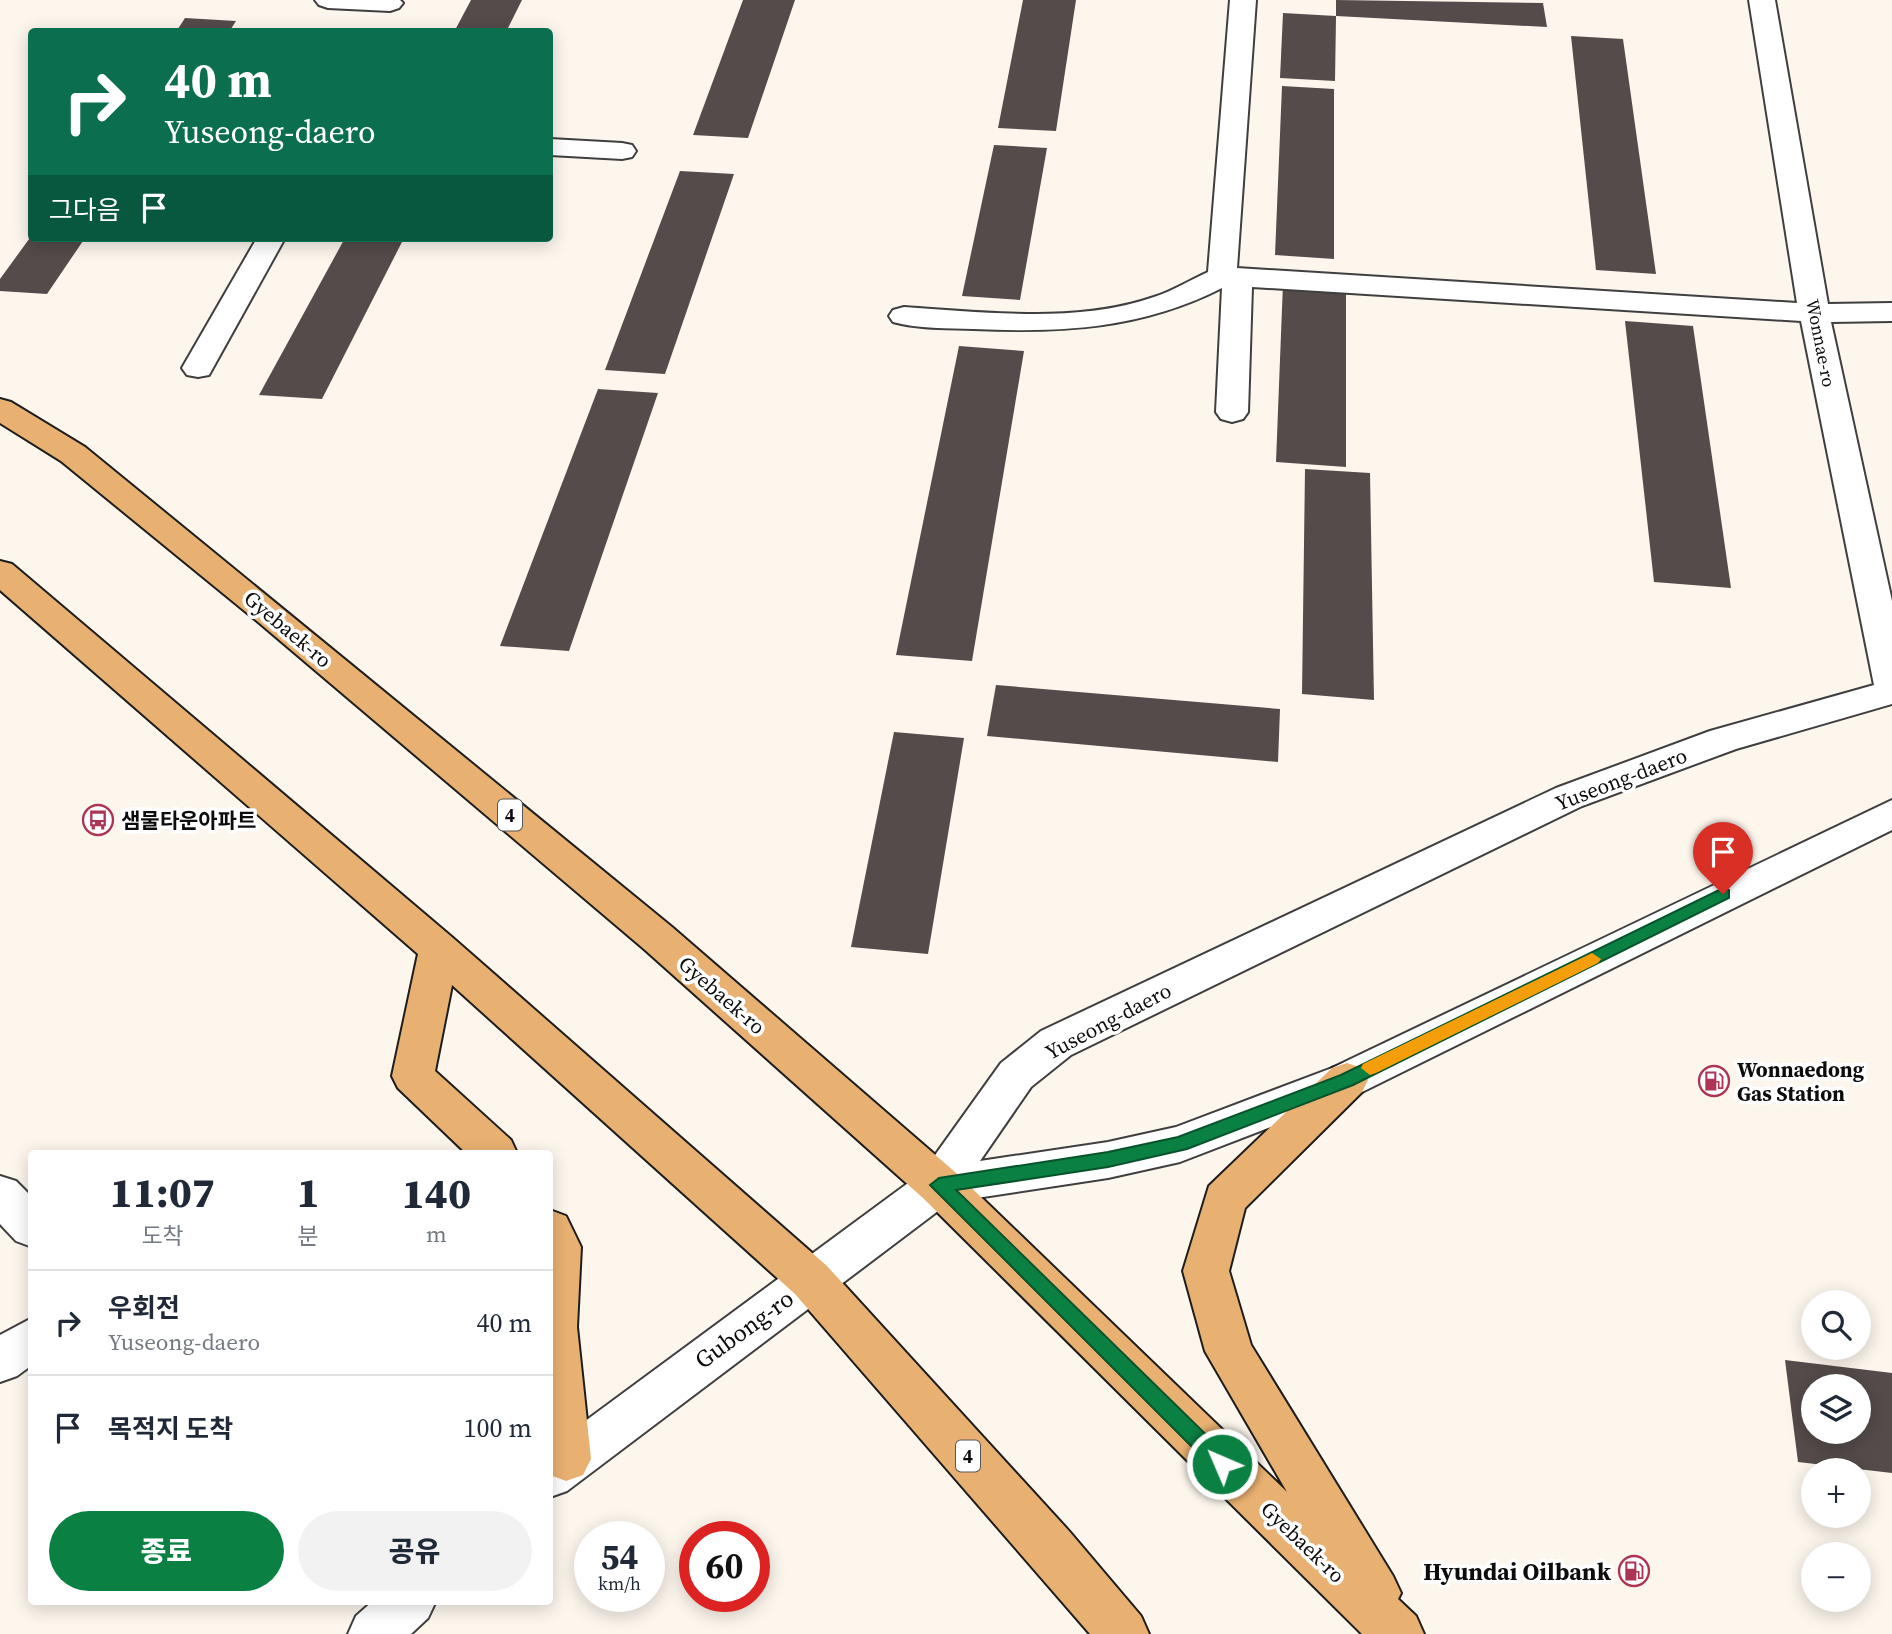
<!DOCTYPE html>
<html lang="ko">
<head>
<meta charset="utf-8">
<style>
  :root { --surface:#fff; --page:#f2f2f3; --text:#1f2937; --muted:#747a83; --line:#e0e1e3; --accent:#0b8043 }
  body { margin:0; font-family:"Source Serif 4","Noto Sans KR",serif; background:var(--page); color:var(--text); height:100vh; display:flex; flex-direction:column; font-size:26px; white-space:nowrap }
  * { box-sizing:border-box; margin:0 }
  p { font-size:23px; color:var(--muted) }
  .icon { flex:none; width:38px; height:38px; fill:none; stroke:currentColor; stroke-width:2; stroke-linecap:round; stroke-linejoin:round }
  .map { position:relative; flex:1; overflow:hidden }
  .sheet { position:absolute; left:28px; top:1150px; width:525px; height:455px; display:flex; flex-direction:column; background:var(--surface); border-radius:7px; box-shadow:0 4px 18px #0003 }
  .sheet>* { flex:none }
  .banner { position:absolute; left:28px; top:28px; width:525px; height:214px; border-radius:7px; box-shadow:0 4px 18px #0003; background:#0b6e4f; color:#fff; overflow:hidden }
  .fabs { position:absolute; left:1801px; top:1290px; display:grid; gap:14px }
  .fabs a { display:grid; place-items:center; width:70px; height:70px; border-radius:50%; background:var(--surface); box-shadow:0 4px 18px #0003; font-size:35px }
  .speed { position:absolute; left:574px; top:1521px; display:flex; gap:14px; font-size:35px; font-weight:700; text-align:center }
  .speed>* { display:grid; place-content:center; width:91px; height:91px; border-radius:50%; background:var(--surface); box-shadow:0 4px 18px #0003; line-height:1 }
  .speed small { font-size:18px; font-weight:400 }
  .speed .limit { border:10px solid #d22; background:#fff; color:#111 }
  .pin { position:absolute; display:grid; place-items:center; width:60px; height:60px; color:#fff; margin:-72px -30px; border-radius:50% 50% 50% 0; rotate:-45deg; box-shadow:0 0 7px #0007 }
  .pin .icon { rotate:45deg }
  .me { position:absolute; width:77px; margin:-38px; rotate:315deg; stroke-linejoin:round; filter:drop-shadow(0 0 5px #0008) }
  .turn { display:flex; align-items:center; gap:24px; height:147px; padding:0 21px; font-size:32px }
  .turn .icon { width:91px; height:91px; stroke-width:2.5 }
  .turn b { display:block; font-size:49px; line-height:60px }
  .then { display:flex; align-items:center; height:66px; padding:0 21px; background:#0003; gap:14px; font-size:26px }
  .eta { display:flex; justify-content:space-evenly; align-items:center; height:119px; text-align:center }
  .eta b { font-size:42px; font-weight:800; line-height:49px }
  .cta { display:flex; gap:14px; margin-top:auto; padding:14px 21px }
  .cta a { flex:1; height:80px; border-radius:42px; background:var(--accent); color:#fff; font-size:28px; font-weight:800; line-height:80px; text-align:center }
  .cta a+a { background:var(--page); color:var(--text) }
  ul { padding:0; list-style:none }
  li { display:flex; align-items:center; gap:21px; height:105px; padding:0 21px; border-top:2px solid var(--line) }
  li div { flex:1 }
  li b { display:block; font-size:26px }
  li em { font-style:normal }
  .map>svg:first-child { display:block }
</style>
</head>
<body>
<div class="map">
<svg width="1892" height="1634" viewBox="0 0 1892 1634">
  <rect width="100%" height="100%" fill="#fdf6ed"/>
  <g fill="#544b4a" fill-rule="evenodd">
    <path d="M 471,0 L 522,0 L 506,32 L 454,32 Z"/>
    <path d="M 743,0 L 795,0 L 748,138 L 693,135 Z"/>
    <path d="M 1023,0 L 1076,0 L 1056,131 L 998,128 Z"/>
    <path d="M 1336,0 L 1543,3 L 1547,27 L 1336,16 Z"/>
    <path d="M 1283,13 L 1336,16 L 1335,81 L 1280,78 Z"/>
    <path d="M 185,18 L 236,21 L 229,32 L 176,32 Z"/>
    <path d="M 1571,36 L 1623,39 L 1656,274 L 1596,270 Z"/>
    <path d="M 1282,86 L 1334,89 L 1334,259 L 1275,255 Z"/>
    <path d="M 994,145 L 1047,148 L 1020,300 L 962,296 Z"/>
    <path d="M 680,171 L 734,174 L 665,374 L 605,370 Z"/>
    <path d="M 32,235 L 32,238 L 85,238 L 47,294 L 0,291 L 0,279 Z"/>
    <path d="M 345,238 L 404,238 L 322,399 L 259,395 Z"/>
    <path d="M 1283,283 L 1346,287 L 1346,467 L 1276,462 Z"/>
    <path d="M 1625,321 L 1693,326 L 1731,588 L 1654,582 Z"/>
    <path d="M 959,346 L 1024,351 L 972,661 L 896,655 Z"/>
    <path d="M 598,389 L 658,393 L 569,651 L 500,646 Z"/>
    <path d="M 1305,469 L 1370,473 L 1374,700 L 1302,694 Z"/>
    <path d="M 996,685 L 1280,709 L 1278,762 L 987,736 Z"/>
    <path d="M 894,732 L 964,738 L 928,954 L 851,947 Z"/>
    <path d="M 1785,1360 L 1892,1373 L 1892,1473 L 1798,1462 ZM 1813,1386 L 1858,1386 L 1858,1432 L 1813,1432 Z"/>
  </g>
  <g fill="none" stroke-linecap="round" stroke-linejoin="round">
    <g stroke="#3f3f3f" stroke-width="4">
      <g id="minor">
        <path d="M 315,0 L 400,0 L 403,3 L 399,8 L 390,11 L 328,8 L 319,5 Z"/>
        <path d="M 1230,0 L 1256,0 L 1237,268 L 1797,303 L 1749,0 L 1775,0 L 1828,304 L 1892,303 L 1892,321 L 1831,322 L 1892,601 L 1892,704 L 1736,749 L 1582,806 L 1071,1055 L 1031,1087 L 980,1161 L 1108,1142 L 1176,1127 L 1332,1068 L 1892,800 L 1892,830 L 1362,1092 L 1180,1162 L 1108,1178 L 950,1202 L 567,1491 L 550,1497 L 550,1447 L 923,1172 L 1001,1063 L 1041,1031 L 1556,788 L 1710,731 L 1874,685 L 1801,321 L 1252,287 L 1248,412 L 1243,419 L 1232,422 L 1221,419 L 1216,412 L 1222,288 C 1141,329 1062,333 973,329 C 947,328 919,329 893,322 L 889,316 L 893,310 L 904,307 C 985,312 1076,324 1154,297 C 1173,291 1190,280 1208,272 Z"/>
        <path d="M 550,139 L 622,143 L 632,145 L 636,151 L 632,157 L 622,159 L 550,155 Z"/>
        <path d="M 257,238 L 285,238 L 209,375 L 198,377 L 187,375 L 182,368 Z"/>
        <path d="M 0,1176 L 16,1181 L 32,1197 L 32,1247 L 16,1241 L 0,1224 Z"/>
        <path d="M 32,1318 L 32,1365 L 17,1376 L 0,1382 L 0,1335 Z"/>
        <path d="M 373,1601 L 436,1601 L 428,1618 L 411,1634 L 348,1634 L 356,1616 Z"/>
      </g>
    </g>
    <g stroke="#1d1d1d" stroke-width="4">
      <g id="major">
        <path d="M 0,399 L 11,402 L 85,447 L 672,927 L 955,1172 L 1287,1492 L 1205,1351 L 1183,1271 L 1209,1186 L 1332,1068 L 1347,1063 L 1362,1068 L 1368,1080 L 1362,1092 L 1245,1208 L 1229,1271 L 1251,1345 L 1393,1576 L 1401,1593 L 1398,1599 L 1416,1616 L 1424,1634 L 1362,1634 L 923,1198 L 644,949 L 257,621 L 61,461 L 0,423 Z"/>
        <path d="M 0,561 L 12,564 L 453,938 L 827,1266 L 1069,1531 L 1141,1616 L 1149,1634 L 1090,1634 L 795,1294 L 452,985 L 435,1071 L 511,1140 L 517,1153 L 466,1153 L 398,1088 L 392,1076 L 418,954 L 0,590 Z"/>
        <path d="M 550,1210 L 566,1216 L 581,1247 L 577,1327 L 591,1459 L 583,1475 L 566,1481 L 550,1475 Z"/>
      </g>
    </g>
    <use href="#minor" fill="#fff" fill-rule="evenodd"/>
    <use href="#major" fill="#e9b171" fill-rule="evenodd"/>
  </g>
  <path fill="#0b8043" stroke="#07532c" stroke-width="2" d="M 1723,888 L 1729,890 L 1729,898 L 1353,1085 L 1187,1149 L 1108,1167 L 956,1190 L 1229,1457 L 1232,1464 L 1229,1470 L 1222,1473 L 1215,1470 L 930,1185 L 939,1178 L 1108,1152 L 1178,1137 L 1341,1075 Z"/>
  <path fill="#f59e0b" d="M 1592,953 L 1601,959 L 1598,963 L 1376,1073 L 1370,1075 L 1361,1068 L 1363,1064 Z"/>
  <defs>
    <g id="bus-ring" transform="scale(1.575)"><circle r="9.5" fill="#fff" stroke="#ad3455" stroke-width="1.5"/><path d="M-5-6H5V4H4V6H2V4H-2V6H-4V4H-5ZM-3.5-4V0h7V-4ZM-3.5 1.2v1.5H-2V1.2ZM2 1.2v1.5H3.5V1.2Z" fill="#ad3455"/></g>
    <g id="fuel-ring" transform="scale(1.575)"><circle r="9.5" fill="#fff" stroke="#ad3455" stroke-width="1.5"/><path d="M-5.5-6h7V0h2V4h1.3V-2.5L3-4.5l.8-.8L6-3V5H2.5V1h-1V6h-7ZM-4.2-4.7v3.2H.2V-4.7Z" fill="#ad3455"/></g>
  </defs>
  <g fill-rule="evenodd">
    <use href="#bus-ring" x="98" y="820"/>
    <use href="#fuel-ring" x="1714" y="1081"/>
    <use href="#fuel-ring" x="1634" y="1571"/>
  </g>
  <g text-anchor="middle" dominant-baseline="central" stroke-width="7" stroke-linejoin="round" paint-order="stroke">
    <g font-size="18" fill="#0c0c0c" stroke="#fff">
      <text transform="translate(1821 343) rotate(79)">Wonnae-ro</text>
    </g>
    <g fill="#fff" stroke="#555" stroke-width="2">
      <rect x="498" y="799.5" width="24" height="31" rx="5"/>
      <rect x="956" y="1440.5" width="24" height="31" rx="5"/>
    </g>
    <g font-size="19" font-weight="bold" fill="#0c0c0c">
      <text x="510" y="815">4</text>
      <text x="968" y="1456">4</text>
    </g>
    <g font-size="21" fill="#0c0c0c" stroke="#fff">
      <text transform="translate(288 629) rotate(40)">Gyebaek-ro</text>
      <text transform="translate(1621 779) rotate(-21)">Yuseong-daero</text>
      <text transform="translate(722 995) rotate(41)">Gyebaek-ro</text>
      <text transform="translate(1108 1021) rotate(-28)">Yuseong-daero</text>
      <text transform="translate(1303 1542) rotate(44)">Gyebaek-ro</text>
    </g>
    <g font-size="21" font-weight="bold" fill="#0c0c0c" stroke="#fff" text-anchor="start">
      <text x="121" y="820">샘물타운아파트</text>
      <text x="1737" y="1069">Wonnaedong<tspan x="1737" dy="24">Gas Station</tspan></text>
    </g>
    <g font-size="24" fill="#0c0c0c" stroke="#fff">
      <text transform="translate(744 1329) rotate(-36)">Gubong-ro</text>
    </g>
    <g font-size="24" font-weight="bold" fill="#0c0c0c" stroke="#fff" text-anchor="end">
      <text x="1611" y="1571">Hyundai Oilbank</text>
    </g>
  </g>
</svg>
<div class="fabs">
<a><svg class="icon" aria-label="search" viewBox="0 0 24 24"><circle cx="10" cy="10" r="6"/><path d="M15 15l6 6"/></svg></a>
<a><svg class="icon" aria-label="layers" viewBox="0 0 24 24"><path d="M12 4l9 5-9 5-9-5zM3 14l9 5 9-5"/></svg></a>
<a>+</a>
<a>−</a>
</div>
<div class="speed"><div>54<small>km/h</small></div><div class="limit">60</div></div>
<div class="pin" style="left:1723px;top:894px;background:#d93025"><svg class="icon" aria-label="arrive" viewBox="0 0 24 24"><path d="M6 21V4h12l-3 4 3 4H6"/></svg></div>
<svg class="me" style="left:1222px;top:1464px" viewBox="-20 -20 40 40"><circle r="17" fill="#0b8043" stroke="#fff" stroke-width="3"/><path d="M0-11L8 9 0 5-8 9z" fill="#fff"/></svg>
<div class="banner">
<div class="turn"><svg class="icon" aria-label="right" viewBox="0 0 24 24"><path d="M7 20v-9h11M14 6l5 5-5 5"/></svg><div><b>40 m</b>Yuseong-daero</div></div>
<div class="then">그다음<svg class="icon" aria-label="arrive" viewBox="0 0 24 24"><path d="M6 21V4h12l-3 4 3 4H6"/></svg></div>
</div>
<section class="sheet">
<div class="eta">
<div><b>11:07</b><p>도착</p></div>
<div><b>1</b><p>분</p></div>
<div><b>140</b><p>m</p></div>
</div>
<ul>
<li><svg class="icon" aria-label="right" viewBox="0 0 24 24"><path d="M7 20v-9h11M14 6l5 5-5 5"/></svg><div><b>우회전</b><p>Yuseong-daero</p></div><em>40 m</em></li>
<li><svg class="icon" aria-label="arrive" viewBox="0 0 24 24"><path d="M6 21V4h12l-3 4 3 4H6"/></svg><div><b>목적지 도착</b></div><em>100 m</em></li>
</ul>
<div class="cta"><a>종료</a><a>공유</a></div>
</section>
</div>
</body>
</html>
